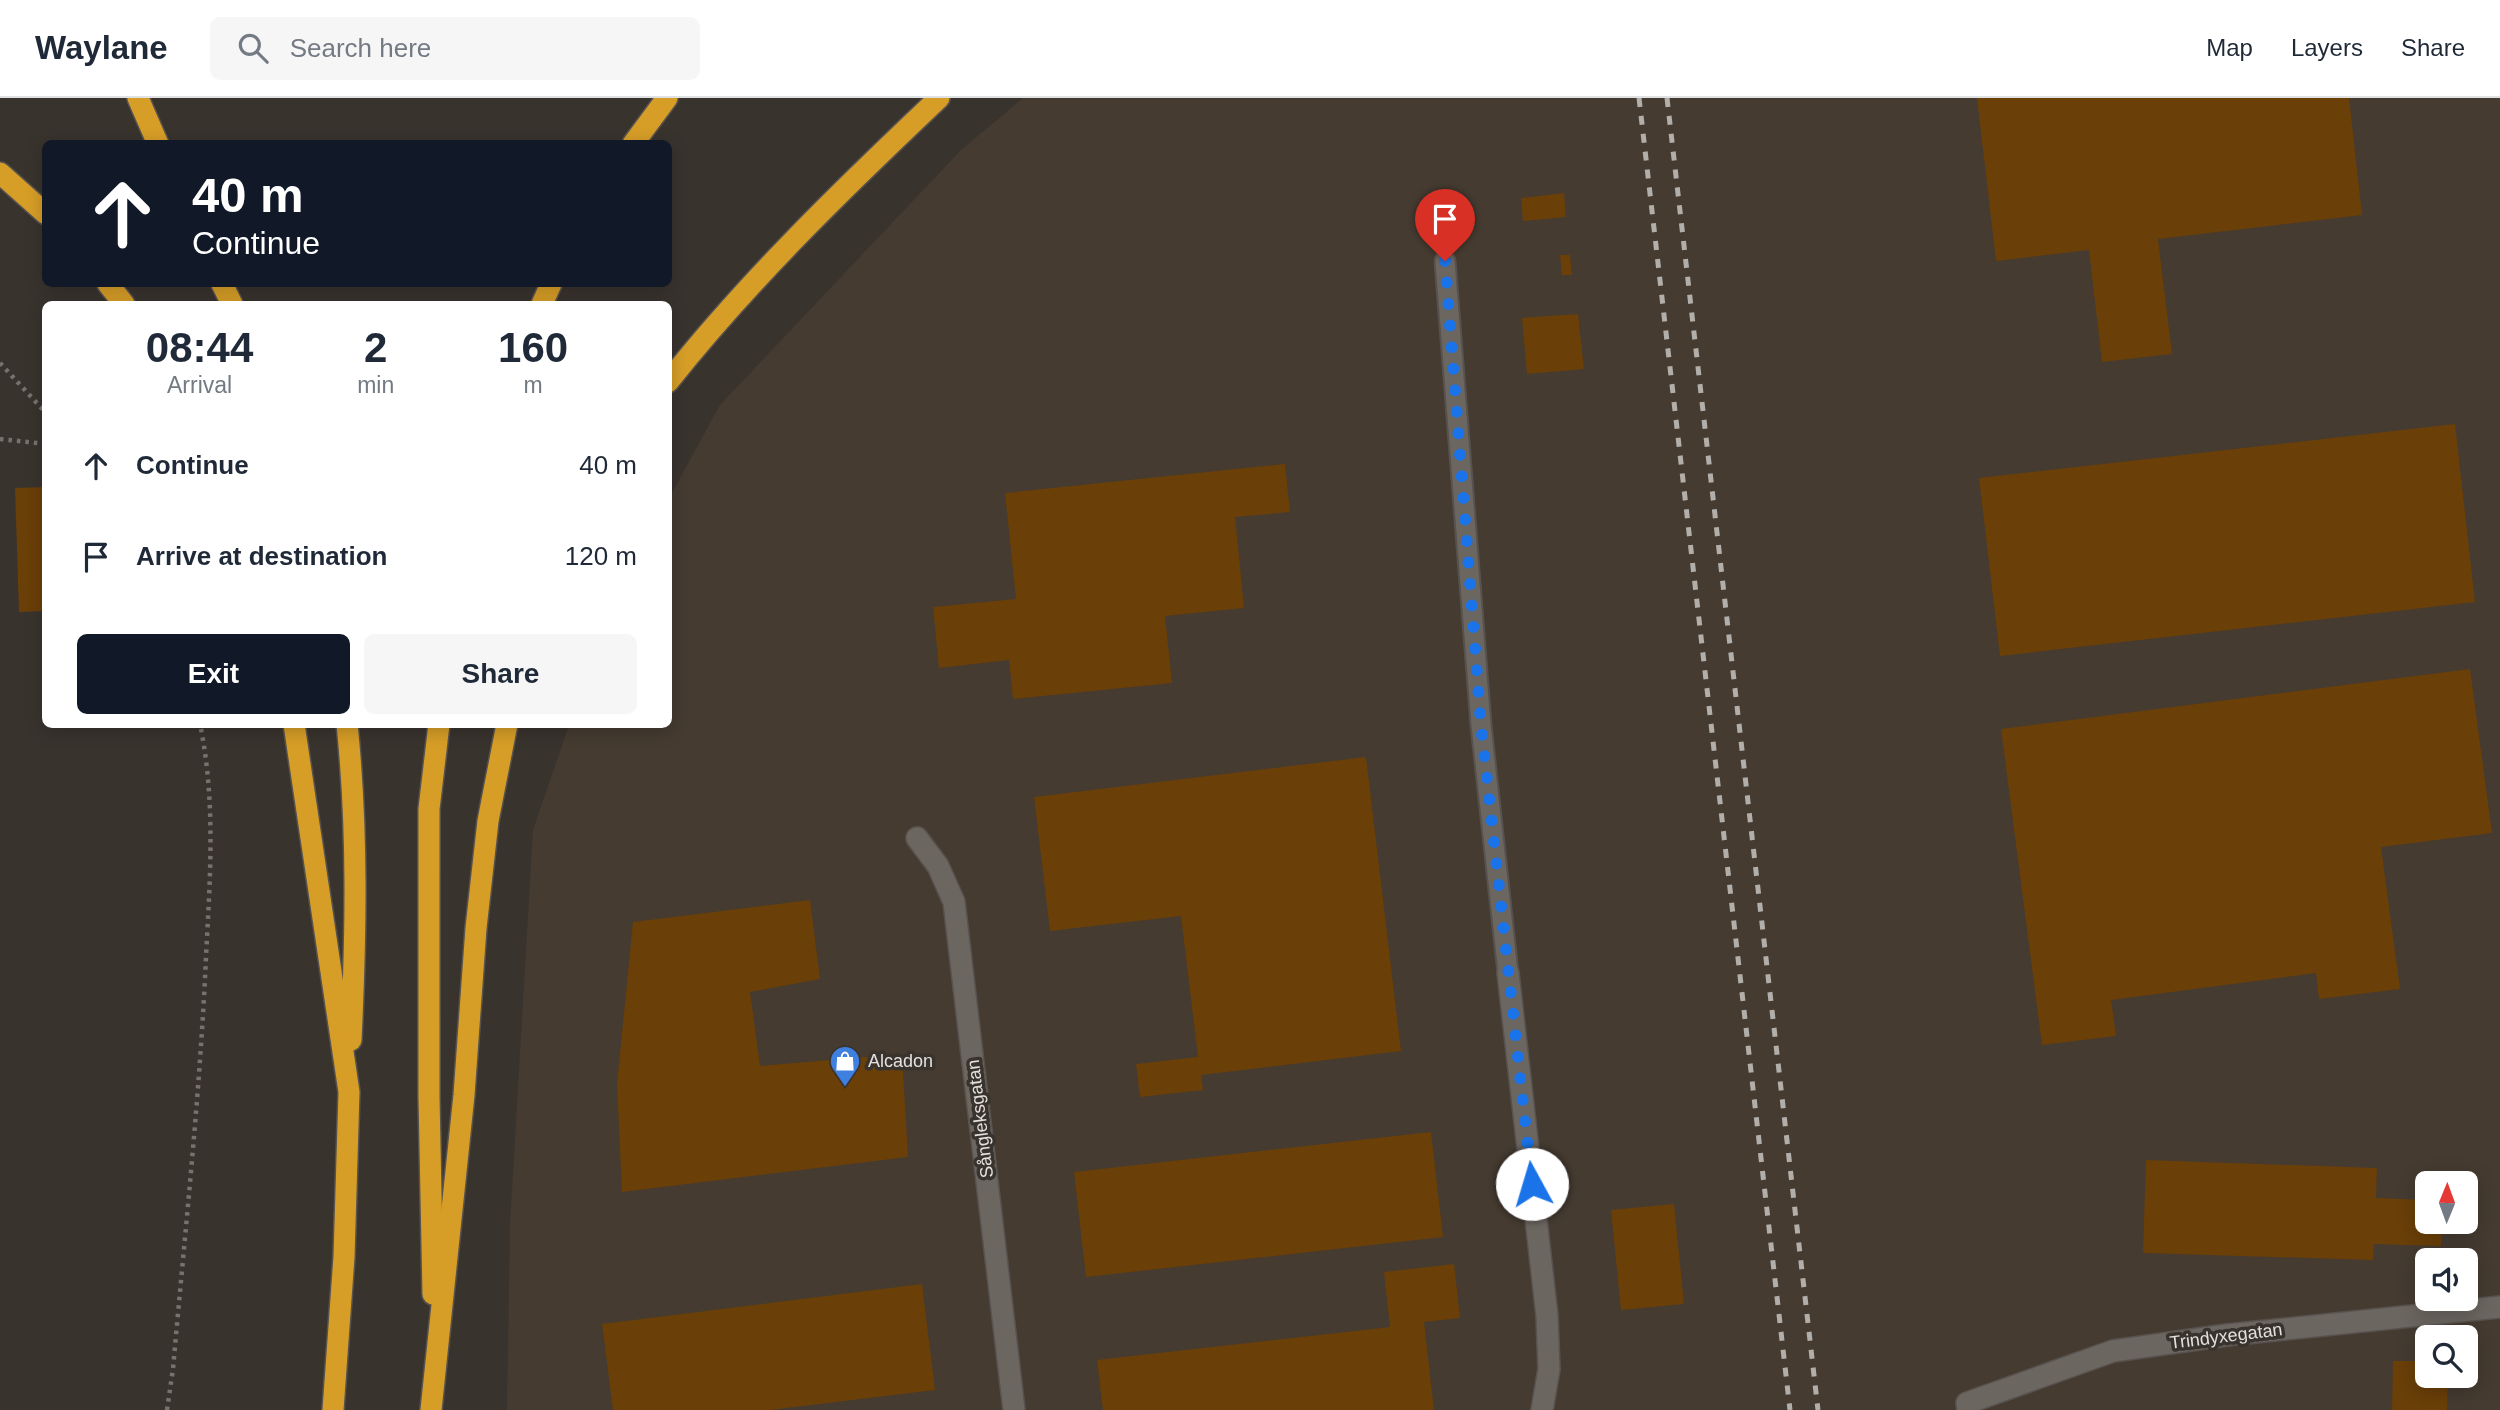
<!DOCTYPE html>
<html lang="en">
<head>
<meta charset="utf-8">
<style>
  :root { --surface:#fff; --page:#f6f6f7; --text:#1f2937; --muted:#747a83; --line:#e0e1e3; --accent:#111827 }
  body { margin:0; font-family:Arial,sans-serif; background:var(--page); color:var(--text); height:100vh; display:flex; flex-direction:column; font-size:26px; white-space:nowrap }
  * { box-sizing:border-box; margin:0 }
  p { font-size:23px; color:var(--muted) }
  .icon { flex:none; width:38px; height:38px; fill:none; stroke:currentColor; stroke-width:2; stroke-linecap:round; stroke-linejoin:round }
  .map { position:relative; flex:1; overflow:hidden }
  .panel { position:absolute; left:42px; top:203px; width:630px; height:427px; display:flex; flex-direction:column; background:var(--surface); border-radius:10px; box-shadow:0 4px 18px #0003 }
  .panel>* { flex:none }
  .top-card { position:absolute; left:42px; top:42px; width:630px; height:147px; border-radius:10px; box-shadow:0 4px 18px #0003; background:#111827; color:#fff; overflow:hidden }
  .needle { width:46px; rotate:1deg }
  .fabs { position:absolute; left:2415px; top:1073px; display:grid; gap:14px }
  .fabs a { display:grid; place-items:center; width:63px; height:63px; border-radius:10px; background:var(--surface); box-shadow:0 4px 18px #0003; font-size:35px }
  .pin { position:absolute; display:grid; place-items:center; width:60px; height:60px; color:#fff; margin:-72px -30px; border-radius:50% 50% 50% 0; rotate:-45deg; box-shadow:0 0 7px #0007 }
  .pin .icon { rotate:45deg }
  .me { position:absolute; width:77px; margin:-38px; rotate:354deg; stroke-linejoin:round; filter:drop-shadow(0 0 5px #0008) }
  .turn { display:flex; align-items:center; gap:24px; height:147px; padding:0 35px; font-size:32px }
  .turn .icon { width:91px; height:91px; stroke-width:2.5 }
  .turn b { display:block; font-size:49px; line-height:60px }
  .eta { display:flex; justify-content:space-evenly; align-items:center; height:119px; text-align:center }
  .eta b { font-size:42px; font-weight:800; line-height:49px }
  .button { display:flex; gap:14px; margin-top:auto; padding:14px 35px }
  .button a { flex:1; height:80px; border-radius:10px; background:var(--accent); color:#fff; font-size:28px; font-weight:800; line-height:80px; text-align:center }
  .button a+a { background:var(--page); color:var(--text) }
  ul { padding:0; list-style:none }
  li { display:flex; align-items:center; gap:21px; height:91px; padding:0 35px }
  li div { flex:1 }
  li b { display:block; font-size:26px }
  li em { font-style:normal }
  header { display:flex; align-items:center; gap:42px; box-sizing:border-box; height:98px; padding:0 35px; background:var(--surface); border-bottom:2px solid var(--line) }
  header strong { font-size:33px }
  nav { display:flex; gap:38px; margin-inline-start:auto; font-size:24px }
  .search { width:490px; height:63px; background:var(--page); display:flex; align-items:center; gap:18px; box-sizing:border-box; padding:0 24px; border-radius:10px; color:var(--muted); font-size:26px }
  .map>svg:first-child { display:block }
</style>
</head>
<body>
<header>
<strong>Waylane</strong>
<div class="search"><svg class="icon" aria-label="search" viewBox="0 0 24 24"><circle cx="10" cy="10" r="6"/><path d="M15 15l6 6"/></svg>Search here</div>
<nav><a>Map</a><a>Layers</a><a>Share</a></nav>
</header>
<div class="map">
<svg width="2500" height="1312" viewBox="0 0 2500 1312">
  <rect width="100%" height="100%" fill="#39332e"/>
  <path fill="#453b31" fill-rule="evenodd" d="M 1023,0 L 2500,0 L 2500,1312 L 507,1312 L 510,1127 L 533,732 L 569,627 L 668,626 L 669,400 L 720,307 L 961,52 ZM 2427,1085 L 2466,1085 L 2466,1124 L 2427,1124 ZM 2427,1162 L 2466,1162 L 2466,1200 L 2427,1200 ZM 2427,1239 L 2466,1239 L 2466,1278 L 2427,1278 Z"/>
  <g fill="#6a3f08">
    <path d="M 1977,0 L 2349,0 L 2362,117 L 2158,141 L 2172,256 L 2102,264 L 2089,152 L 1996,163 Z"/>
    <path d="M 1564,95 L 1566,119 L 1523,123 L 1521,100 Z"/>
    <path d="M 1560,157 L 1570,157 L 1572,177 L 1562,177 Z"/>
    <path d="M 1578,216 L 1584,271 L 1527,276 L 1522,220 Z"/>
    <path d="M 2455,326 L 2475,504 L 2000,558 L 1979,380 Z"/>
    <path d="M 1285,366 L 1290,414 L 1235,419 L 1244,510 L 1165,518 L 1172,585 L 1013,601 L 1009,562 L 939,570 L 933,509 L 1016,501 L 1005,395 Z"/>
    <path d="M 46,389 L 46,513 L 19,514 L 15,390 Z"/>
    <path d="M 2470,571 L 2492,735 L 2381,749 L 2400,891 L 2319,901 L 2316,875 L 2111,902 L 2116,938 L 2042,947 L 2001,631 Z"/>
    <path d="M 1366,659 L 1401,953 L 1201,977 L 1203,992 L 1140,999 L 1136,966 L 1198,959 L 1181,818 L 1050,833 L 1034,699 Z"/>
    <path d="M 810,802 L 820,881 L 750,894 L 760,968 L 902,956 L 908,1059 L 622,1094 L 617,986 L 633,824 Z"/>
    <path d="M 1431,1034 L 1443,1139 L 1086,1179 L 1074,1074 Z"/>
    <path d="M 2146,1062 L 2377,1070 L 2376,1100 L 2427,1102 L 2427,1124 L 2442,1124 L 2441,1148 L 2374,1146 L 2373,1162 L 2143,1155 Z"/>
    <path d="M 1674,1106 L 1684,1206 L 1621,1212 L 1611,1112 Z"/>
    <path d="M 1454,1166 L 1460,1220 L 1424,1224 L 1434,1312 L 1103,1312 L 1097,1262 L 1390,1229 L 1384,1174 Z"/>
    <path d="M 922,1186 L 935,1292 L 770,1312 L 613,1312 L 602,1226 Z"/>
    <path d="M 2393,1263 L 2427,1263 L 2427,1278 L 2448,1278 L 2447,1312 L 2392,1312 Z"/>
  </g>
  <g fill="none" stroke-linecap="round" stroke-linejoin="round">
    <g stroke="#57524e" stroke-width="23">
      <path id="lane" d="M 1445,163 L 1481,627 L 1508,875"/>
    </g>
    <g stroke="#57524e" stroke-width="24">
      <g id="street">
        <path d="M 917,740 L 938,768 L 954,804 L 1014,1312"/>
        <path d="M 1508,875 L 1547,1218 L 1549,1271 L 1542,1312"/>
        <path d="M 1968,1312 L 1967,1305 L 2113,1253 L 2227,1237 L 2500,1209"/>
      </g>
    </g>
    <g stroke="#57524e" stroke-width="24">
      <g id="highway">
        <path d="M 138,0 L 158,46"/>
        <path d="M 633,46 L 667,0"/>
        <path d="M 0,75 L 46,116"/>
        <path d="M 108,186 L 124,206"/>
        <path d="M 222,186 L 232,206"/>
        <path d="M 542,206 L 551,186"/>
        <path d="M 668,284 C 749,182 844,90 939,0"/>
        <path d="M 294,626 L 349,994 L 344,1159 L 333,1312"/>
        <path d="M 347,626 C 358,732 356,837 351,942"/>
        <path d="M 433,1196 L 429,999 L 429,711 L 439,626"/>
        <path d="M 431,1312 L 464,997 L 476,830 L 488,723 L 507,626"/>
      </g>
    </g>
    <g stroke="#78726e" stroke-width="4.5" stroke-dasharray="3.5 5" stroke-linecap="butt">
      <path d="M 0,265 L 46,315"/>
      <path d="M 0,341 L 46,346"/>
      <path d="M 167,1312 L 173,1271 C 185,1134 200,996 206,859 C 210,781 216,703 200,626"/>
    </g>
    <use href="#lane" stroke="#6c6660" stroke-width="19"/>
    <use href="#street" stroke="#6c6660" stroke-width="21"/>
    <use href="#highway" stroke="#d79e27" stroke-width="21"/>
    <g stroke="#b2aeaa" stroke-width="5" stroke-dasharray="9 9" stroke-linecap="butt">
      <path d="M 1639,0 L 1790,1312"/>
      <path d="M 1667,0 L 1818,1312"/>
    </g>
  </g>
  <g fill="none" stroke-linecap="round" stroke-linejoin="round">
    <path stroke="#1a73e8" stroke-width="12" stroke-dasharray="0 21.6" d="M 1445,163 L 1481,627 L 1532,1086"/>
  </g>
  <defs>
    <g id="shop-pin" transform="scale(1.575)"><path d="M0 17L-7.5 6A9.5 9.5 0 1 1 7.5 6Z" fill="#3f7fe0" stroke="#39332e"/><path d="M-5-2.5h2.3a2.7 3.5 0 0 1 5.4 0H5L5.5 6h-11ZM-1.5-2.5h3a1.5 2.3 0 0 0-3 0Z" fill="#fff"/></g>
  </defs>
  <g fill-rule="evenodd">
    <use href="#shop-pin" x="845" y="963"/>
  </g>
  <g text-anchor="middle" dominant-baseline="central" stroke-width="7" stroke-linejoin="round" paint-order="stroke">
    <g font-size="18" fill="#e4e0dd" stroke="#39332e" text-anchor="start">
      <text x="868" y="963">Alcadon</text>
    </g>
    <g font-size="18" fill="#e4e0dd" stroke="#39332e">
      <text transform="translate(980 1021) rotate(-97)">Sångleksgatan</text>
      <text transform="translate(2226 1238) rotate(-7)">Trindyxegatan</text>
    </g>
  </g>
</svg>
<div class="fabs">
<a><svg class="needle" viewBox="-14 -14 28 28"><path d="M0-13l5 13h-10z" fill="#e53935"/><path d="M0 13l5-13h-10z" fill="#747a83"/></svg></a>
<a><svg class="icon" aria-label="sound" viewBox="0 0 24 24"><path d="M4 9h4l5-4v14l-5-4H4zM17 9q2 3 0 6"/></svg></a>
<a><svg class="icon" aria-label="search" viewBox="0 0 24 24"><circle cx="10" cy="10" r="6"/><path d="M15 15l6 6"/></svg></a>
</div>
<div class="pin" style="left:1445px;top:163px;background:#d93025"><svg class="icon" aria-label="arrive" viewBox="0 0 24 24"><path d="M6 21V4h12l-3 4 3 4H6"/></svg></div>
<svg class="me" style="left:1532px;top:1086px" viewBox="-20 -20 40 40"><circle r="19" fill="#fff"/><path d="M0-13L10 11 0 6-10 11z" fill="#1a73e8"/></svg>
<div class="top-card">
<div class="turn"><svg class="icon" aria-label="ahead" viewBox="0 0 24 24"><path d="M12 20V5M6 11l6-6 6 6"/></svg><div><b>40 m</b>Continue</div></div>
</div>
<section class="panel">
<div class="eta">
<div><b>08:44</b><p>Arrival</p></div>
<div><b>2</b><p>min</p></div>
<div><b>160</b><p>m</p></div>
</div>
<ul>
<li><svg class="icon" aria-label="ahead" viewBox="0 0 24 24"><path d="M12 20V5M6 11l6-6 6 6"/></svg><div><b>Continue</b></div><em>40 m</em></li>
<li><svg class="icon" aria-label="arrive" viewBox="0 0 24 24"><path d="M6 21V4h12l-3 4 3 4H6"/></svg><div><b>Arrive at destination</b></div><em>120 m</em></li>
</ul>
<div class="button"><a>Exit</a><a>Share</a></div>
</section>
</div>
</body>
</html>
